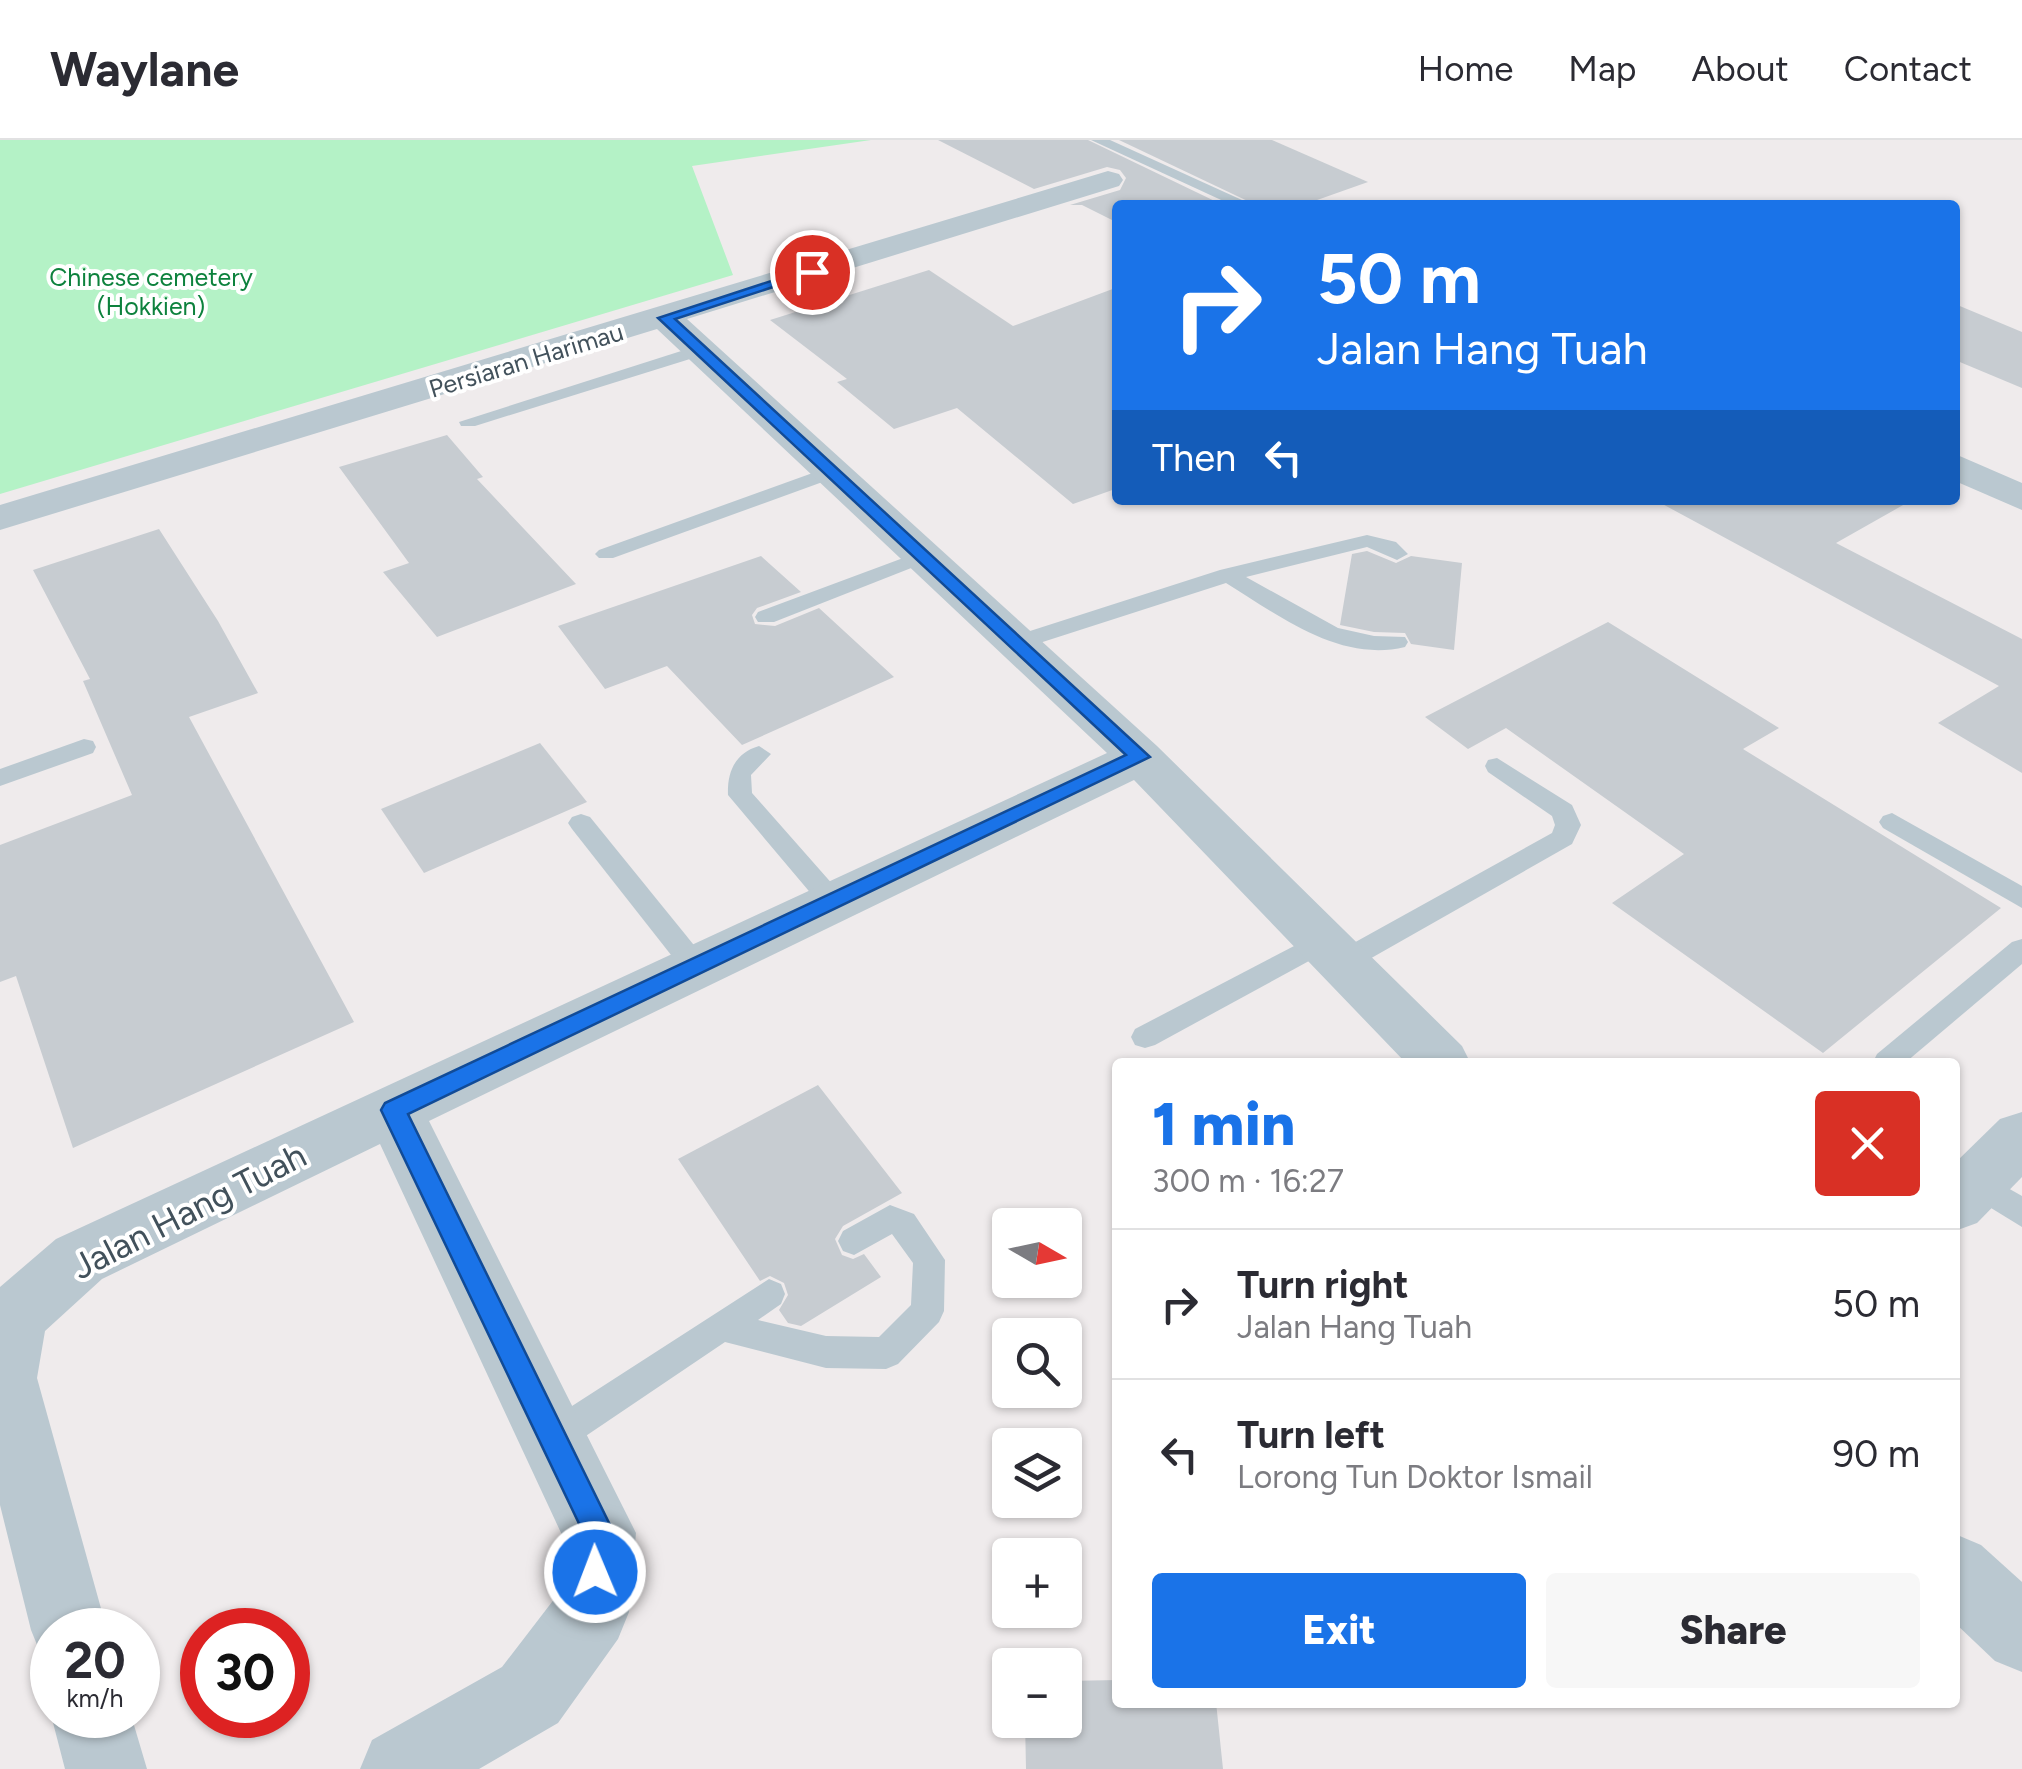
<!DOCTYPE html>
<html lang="en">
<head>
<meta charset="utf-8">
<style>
  :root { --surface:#fff; --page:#f7f7f7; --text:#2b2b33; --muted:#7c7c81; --line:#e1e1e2; --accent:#1a73e8 }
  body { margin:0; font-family:Figtree,sans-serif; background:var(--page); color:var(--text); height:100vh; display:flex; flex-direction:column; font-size:38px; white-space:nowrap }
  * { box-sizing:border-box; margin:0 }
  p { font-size:32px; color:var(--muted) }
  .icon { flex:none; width:55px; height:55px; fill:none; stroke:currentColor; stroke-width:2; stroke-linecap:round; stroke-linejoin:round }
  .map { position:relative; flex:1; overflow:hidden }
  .details { position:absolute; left:1112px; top:918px; width:848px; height:650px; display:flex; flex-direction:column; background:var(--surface); border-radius:10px; box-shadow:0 2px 8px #0004 }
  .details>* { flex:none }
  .banner { position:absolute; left:1112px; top:60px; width:848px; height:305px; border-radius:10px; box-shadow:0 2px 8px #0004; background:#1a73e8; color:#fff; overflow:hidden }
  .needle { width:65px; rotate:99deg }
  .tools { position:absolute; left:992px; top:1068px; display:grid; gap:20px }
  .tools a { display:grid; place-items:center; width:90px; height:90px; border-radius:10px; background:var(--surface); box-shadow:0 2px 8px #0004; font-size:50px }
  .speed { position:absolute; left:30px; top:1468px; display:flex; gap:20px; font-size:50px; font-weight:700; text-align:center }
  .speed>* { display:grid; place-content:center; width:130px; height:130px; border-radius:50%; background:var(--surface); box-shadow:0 2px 8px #0004; line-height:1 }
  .speed small { font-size:25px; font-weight:400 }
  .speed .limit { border:15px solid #d22; background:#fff; color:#111 }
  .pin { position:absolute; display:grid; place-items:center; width:85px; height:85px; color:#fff; margin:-42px; border:5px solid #fff; border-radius:50%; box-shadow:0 2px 10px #0007 }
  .me { position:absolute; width:110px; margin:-55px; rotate:359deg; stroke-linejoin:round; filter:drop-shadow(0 0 8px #0008) }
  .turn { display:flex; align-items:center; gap:35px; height:210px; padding:0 40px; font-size:45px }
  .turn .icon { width:130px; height:130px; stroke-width:2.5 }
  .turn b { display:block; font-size:70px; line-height:85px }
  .then { display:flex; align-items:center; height:95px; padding:0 40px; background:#0003; gap:20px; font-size:38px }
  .round { display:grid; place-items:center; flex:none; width:105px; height:105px; border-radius:10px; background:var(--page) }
  .summary { display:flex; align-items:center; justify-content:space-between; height:170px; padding:0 40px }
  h1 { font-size:60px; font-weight:800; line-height:75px; color:var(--accent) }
  .button { display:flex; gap:20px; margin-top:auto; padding:20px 40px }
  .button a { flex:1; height:115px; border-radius:10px; background:var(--accent); color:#fff; font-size:40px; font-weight:800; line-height:115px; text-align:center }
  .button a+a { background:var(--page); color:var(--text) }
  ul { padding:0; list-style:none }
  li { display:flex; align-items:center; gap:30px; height:150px; padding:0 40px; border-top:2px solid var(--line) }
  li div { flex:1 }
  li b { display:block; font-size:38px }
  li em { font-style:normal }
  header { display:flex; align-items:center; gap:60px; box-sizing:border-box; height:140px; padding:0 50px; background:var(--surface); border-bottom:2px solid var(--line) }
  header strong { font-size:48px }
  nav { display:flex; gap:55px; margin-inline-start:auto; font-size:35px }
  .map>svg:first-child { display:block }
</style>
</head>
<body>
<header>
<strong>Waylane</strong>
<nav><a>Home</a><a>Map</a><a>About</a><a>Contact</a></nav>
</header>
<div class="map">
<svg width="2022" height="1629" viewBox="0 0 2022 1629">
  <rect width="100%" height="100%" fill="#efebec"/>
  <path fill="#b4f2c6" d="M 0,0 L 871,0 L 692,26 L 733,135 L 0,354 Z"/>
  <g fill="#c7ccd1">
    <path d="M 938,0 L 1088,0 L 1223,65 L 1118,65 L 1118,83 L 1082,65 L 1070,65 L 1120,50 L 1126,38 L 1120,30 L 1107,27 L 1034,49 Z"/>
    <path d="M 1119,0 L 1272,0 L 1368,42 L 1303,65 L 1256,65 Z"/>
    <path d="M 929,130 L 1013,186 L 1118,147 L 1118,348 L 1073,364 L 957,268 L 894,289 L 837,242 L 847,239 L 770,180 Z"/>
    <path d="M 1955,164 L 2022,192 L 2022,248 L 1955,220 Z"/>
    <path d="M 447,295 L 483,337 L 477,339 L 576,444 L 437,497 L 383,432 L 409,423 L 339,327 Z"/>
    <path d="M 1655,360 L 1912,360 L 1836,403 L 2022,499 L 2022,633 L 1938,583 L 1999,546 Z"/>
    <path d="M 159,389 L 218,481 L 258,553 L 189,577 L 354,882 L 73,1008 L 16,836 L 0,842 L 0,705 L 132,655 L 83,541 L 90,539 L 33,430 Z"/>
    <path d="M 1367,411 L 1396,423 L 1411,416 L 1462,423 L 1454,510 L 1411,504 L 1405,493 L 1374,492 L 1340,485 L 1352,414 Z"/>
    <path d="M 761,416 L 801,452 L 757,468 L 752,475 L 755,484 L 775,486 L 819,468 L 894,537 L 742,605 L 667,526 L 605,549 L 558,486 Z"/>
    <path d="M 1608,482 L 1779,588 L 1743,609 L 2001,768 L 1823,913 L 1612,763 L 1684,714 L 1506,588 L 1468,609 L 1425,577 Z"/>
    <path d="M 540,603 L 587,662 L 424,733 L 381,669 Z"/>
    <path d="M 818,945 L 902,1053 L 843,1086 L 835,1099 L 842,1115 L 853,1119 L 864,1114 L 881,1137 L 801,1186 L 788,1183 L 779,1170 L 788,1155 L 784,1143 L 770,1136 L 760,1141 L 678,1019 Z"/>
    <path d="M 1118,1540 L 1118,1562 L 1216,1562 L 1223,1629 L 1026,1629 L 1025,1580 L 1065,1580 L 1065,1541 Z"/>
  </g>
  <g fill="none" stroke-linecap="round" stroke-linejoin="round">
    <g fill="#bac8d0" fill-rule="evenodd">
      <path d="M 1091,0 L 1110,0 L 1253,65 L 1232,65 Z"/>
      <path d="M 700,205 L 706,206 L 706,214 L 475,286 L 461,286 L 459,282 Z"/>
      <path d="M 832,326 L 842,332 L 839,336 L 613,418 L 599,418 L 595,414 L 599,410 Z"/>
      <path d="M 1367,395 L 1396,402 L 1408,414 L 1397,420 L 1367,407 L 1246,437 L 1338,488 L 1374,496 L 1405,497 L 1408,502 L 1405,507 C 1339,523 1278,475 1226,443 L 1024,508 L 1008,508 L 1005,503 L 1008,498 L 1220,430 Z"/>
      <path d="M 922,411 L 929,413 L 933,417 L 929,421 L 774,482 L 758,482 L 755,477 L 758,472 Z"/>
      <path d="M 84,599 L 93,601 L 96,607 L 93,613 L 0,646 L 0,629 Z"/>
      <path d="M 759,606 L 771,614 L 751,635 L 752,653 L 842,755 L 846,762 L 842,769 L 824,769 L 728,655 C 727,632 735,613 759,606 Z"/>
      <path d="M 1497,618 L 1572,665 L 1581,685 L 1572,704 L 1352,829 L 1342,832 L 1332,829 L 1328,822 L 1332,815 L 1552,693 L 1555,685 L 1552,676 L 1488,632 L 1485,626 L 1488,620 Z"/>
      <path d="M 1892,673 L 2022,746 L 2022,768 L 1883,688 L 1879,682 L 1883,676 Z"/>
      <path d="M 581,674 L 590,677 L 706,820 L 710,827 L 706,834 L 696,837 L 686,834 L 572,689 L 568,683 L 572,677 Z"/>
      <path d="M 1321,792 L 1331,795 L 1335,802 L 1331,809 L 1155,905 L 1145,908 L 1135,905 L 1131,897 L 1135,889 Z"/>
      <path d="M 2022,799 L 2022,824 L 1906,922 L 1873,922 L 1877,914 L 2012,802 Z"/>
      <path d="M 1976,1030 L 2022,1056 L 2022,1087 L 1965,1052 L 1960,1043 L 1965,1034 Z"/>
      <path d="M 890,1065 L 914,1074 L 945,1120 L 944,1171 L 939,1182 L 898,1224 L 886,1229 L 826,1228 L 725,1202 L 565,1310 L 553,1315 L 541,1310 L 535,1298 L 541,1286 L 769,1139 L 781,1144 L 785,1154 L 781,1164 L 758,1180 L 826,1196 L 879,1197 L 911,1165 L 913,1123 L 892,1094 L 854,1115 L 843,1111 L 838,1101 L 843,1091 Z"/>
    </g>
    <g fill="#bac8d0" fill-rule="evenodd">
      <path d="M 1108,31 L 1119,34 L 1123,40 L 1119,46 L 687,179 L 1157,606 L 1462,906 L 1470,922 L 1405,922 L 1134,640 L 429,981 L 636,1393 L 629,1472 L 618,1499 L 558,1583 L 479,1629 L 360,1629 L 372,1600 L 502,1527 L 555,1458 L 562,1395 L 380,1004 L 102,1139 L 45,1191 L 37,1238 L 107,1490 L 52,1490 L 52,1522 L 42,1517 L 31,1490 L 0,1365 L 0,1147 L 56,1099 L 1107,613 L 657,189 L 0,390 L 0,365 Z"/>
      <path d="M 1955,314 L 2022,343 L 2022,370 L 1955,341 Z"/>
      <path d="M 2022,972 L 2022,1037 L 1977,1083 L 1955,1091 L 1955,1023 L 2000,979 Z"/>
      <path d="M 1955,1394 L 1981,1405 L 2022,1442 L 2022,1532 L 1995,1521 L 1955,1483 Z"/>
      <path d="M 52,1572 L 52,1575 L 131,1575 L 147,1629 L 65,1629 L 51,1575 Z"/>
    </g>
  </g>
  <path fill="#1a73e8" stroke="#114b97" stroke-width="2.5" d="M 808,129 L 819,132 L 675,179 L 1150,617 L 408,974 L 614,1393 L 606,1443 L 595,1448 L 584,1443 L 579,1432 L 584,1394 L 381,970 L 385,963 L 1126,615 L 658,178 Z"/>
  <g text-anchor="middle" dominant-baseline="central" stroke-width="8" stroke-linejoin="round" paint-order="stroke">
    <g font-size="25" fill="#0d823d" stroke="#fff">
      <text x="151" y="137">Chinese cemetery<tspan x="151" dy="29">(Hokkien)</tspan></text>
    </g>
    <g font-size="25" fill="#42515b" stroke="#fff">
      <text transform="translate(526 220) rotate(-17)">Persiaran Harimau</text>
    </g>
    <g font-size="35" fill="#42515b" stroke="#fff">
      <text transform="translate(189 1071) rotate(-27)">Jalan Hang Tuah</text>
    </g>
  </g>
</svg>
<div class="tools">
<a><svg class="needle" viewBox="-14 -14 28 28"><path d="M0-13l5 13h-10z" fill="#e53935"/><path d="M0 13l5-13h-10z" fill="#7c7c81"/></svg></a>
<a><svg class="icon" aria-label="search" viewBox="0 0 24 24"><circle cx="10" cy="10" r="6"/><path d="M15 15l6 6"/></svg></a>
<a><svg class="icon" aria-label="layers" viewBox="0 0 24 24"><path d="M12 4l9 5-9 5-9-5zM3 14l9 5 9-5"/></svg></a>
<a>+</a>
<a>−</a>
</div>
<div class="speed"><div>20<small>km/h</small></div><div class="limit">30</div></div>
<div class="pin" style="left:812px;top:132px;background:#d93025"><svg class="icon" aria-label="arrive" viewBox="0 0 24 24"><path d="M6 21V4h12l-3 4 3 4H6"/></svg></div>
<svg class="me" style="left:595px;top:1432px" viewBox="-20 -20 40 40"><circle r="17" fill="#1a73e8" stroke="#fff" stroke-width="3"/><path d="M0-11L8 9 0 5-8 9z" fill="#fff"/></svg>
<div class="banner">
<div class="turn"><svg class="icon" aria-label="right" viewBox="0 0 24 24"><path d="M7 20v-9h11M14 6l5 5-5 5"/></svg><div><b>50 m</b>Jalan Hang Tuah</div></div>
<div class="then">Then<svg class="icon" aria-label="left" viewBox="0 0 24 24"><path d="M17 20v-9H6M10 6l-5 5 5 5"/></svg></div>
</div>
<section class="details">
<div class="summary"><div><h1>1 min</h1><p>300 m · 16:27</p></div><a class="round" style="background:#d93025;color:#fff"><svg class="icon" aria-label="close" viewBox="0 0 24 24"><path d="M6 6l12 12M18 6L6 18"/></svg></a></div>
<ul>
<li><svg class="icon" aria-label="right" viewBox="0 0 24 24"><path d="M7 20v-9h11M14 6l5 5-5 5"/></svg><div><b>Turn right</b><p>Jalan Hang Tuah</p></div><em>50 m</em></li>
<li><svg class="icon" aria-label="left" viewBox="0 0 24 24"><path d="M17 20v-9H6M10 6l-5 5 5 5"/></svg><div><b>Turn left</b><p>Lorong Tun Doktor Ismail</p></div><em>90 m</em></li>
</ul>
<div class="button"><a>Exit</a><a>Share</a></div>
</section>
</div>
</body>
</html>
